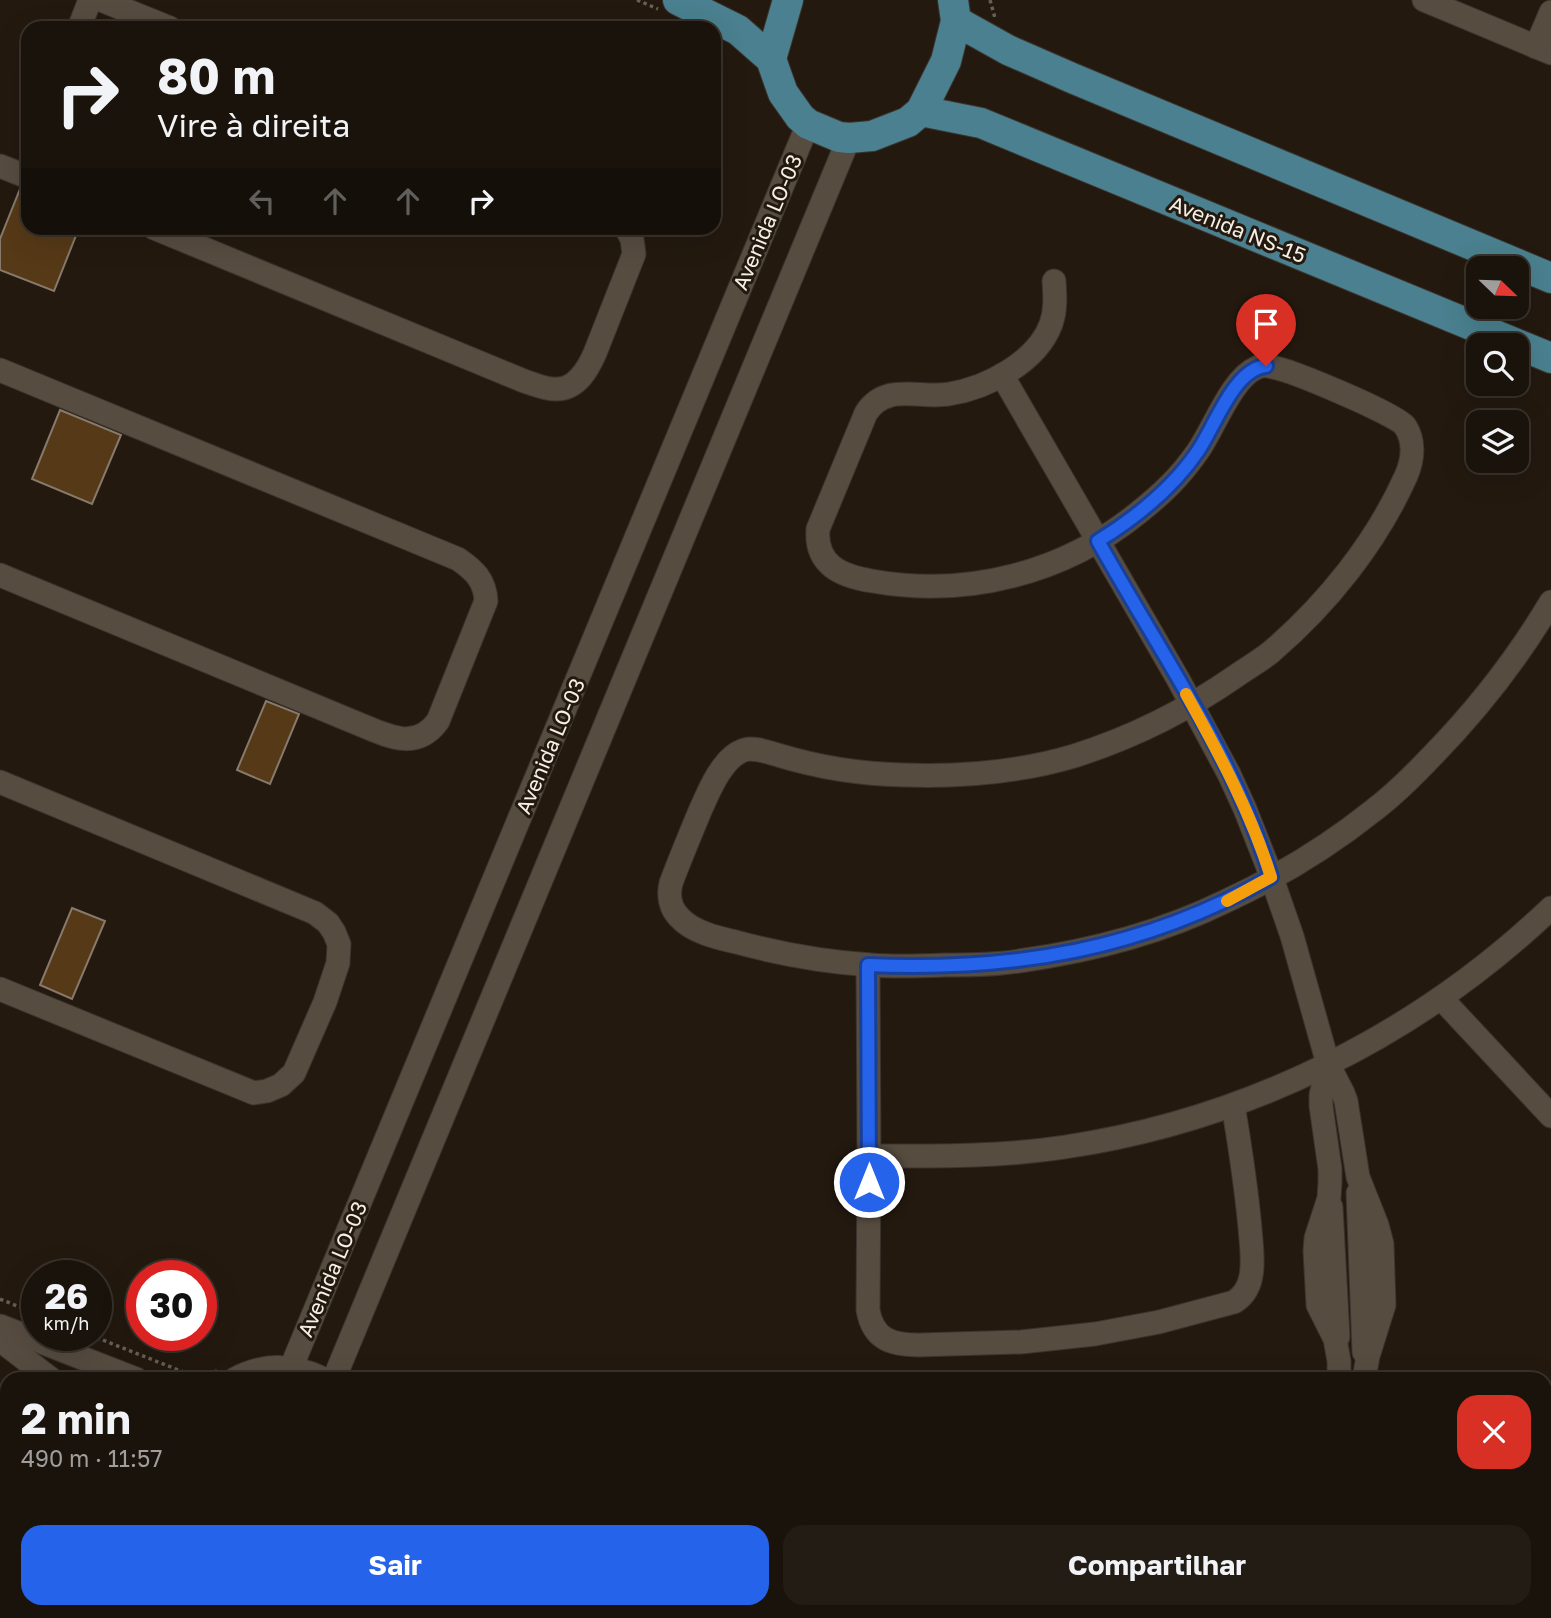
<!DOCTYPE html>
<html lang="pt">
<head>
<meta charset="utf-8">
<style>
  :root { --surface:#1a130b; --page:#231c14; --text:#f1f3f6; --muted:#9f9e9d; --line:#38322c; --accent:#2563eb }
  body { margin:0; font-family:"Golos Text",sans-serif; background:var(--page); color:var(--text); height:100vh; display:flex; flex-direction:column; font-size:26px; white-space:nowrap }
  * { box-sizing:border-box; margin:0 }
  p { font-size:23px; color:var(--muted) }
  .icon { flex:none; width:38px; height:38px; fill:none; stroke:currentColor; stroke-width:2; stroke-linecap:round; stroke-linejoin:round }
  .map { position:relative; flex:1; overflow:hidden }
  .details { position:absolute; left:0px; top:1372px; width:1552px; height:247px; display:flex; flex-direction:column; background:var(--surface); border-radius:21px 21px 0 0; box-shadow:0 7px 28px #0002,0 0 0 2px var(--line) }
  .details>* { flex:none }
  .top-card { position:absolute; left:21px; top:21px; width:700px; height:214px; border-radius:21px; box-shadow:0 7px 28px #0002,0 0 0 2px var(--line); background:#1a130b; color:var(--text); overflow:hidden }
  .needle { width:46px; rotate:113deg }
  .buttons { position:absolute; left:1466px; top:256px; display:grid; gap:14px }
  .buttons a { display:grid; place-items:center; width:63px; height:63px; border-radius:14px; background:var(--surface); box-shadow:0 7px 28px #0002,0 0 0 2px var(--line); font-size:35px }
  .speed { position:absolute; left:21px; top:1260px; display:flex; gap:14px; font-size:35px; font-weight:700; text-align:center }
  .speed>* { display:grid; place-content:center; width:91px; height:91px; border-radius:50%; background:var(--surface); box-shadow:0 7px 28px #0002,0 0 0 2px var(--line); line-height:1 }
  .speed small { font-size:18px; font-weight:400 }
  .speed .limit { border:10px solid #d22; background:#fff; color:#111 }
  .pin { position:absolute; display:grid; place-items:center; width:60px; height:60px; color:#fff; margin:-72px -30px; border-radius:50% 50% 50% 0; rotate:-45deg; box-shadow:0 0 7px #0007 }
  .pin .icon { rotate:45deg }
  .me { position:absolute; width:77px; margin:-38px; rotate:0deg; stroke-linejoin:round; filter:drop-shadow(0 0 5px #0008) }
  .turn { display:flex; align-items:center; gap:24px; height:147px; padding:0 21px; font-size:32px }
  .turn .icon { width:91px; height:91px; stroke-width:2.5 }
  .turn b { display:block; font-size:49px; line-height:60px }
  .lanes { display:flex; align-items:center; height:66px; padding:0 21px; background:#0003; justify-content:center; gap:35px; direction:ltr }
  .lanes .off { opacity:.35 }
  .round { display:grid; place-items:center; flex:none; width:74px; height:74px; border-radius:21px; background:var(--page) }
  .head { display:flex; align-items:center; justify-content:space-between; height:119px; padding:0 21px }
  h1 { font-size:42px; font-weight:700; line-height:52px }
  .primary-button { display:flex; gap:14px; margin-top:auto; padding:14px 21px }
  .primary-button a { flex:1; height:80px; border-radius:21px; background:var(--accent); color:#fff; font-size:28px; font-weight:700; line-height:80px; text-align:center }
  .primary-button a+a { background:var(--page); color:var(--text) }
  .map>svg:first-child { display:block }
</style>
</head>
<body>
<div class="map">
<svg width="1551" height="1618" viewBox="0 0 1551 1618">
  <rect width="100%" height="100%" fill="#23190f"/>
  <g fill="#563917" stroke="#877a6d" stroke-width="2">
    <path d="M 20,189 L 28,191 L 28,228 L 79,228 L 54,291 L 0,270 L 0,239 Z"/>
    <path d="M 60,410 L 121,435 L 92,504 L 32,479 Z"/>
    <path d="M 266,701 L 299,714 L 270,784 L 237,770 Z"/>
    <path d="M 72,908 L 105,921 L 72,999 L 40,985 Z"/>
  </g>
  <g fill="none" stroke-linecap="round" stroke-linejoin="round">
    <g stroke="#3b342e" stroke-width="25">
      <g id="minor">
        <path d="M 101,0 L 170,28"/>
        <path d="M 1424,0 L 1551,53"/>
        <path d="M 79,28 L 90,0"/>
        <path d="M 1536,47 L 1551,12"/>
        <path d="M 0,166 L 28,177"/>
        <path d="M 154,228 L 524,381 C 534,384 546,390 557,389 C 577,389 588,369 595,353 L 634,254 L 632,239 L 626,228"/>
        <path d="M 1054,281 C 1055,296 1056,310 1051,324 C 1037,362 987,388 949,394 C 919,399 886,382 866,413 L 818,529 C 815,565 841,576 872,581 C 967,598 1064,573 1138,513 C 1162,494 1180,477 1198,451 C 1213,430 1232,378 1256,368 C 1261,365 1266,365 1272,367 C 1291,370 1396,414 1405,426 C 1415,441 1413,460 1406,476 C 1376,543 1327,604 1271,652 C 1260,661 1247,668 1236,676 C 1187,710 1131,738 1074,756 C 1020,772 961,777 904,775 C 861,774 820,768 778,755 C 767,752 755,747 744,750 C 736,753 729,759 724,766 C 713,779 707,796 700,811 C 690,835 680,859 671,883 C 668,895 670,908 679,917 C 692,932 718,938 736,942 C 780,954 826,962 871,965 C 896,967 921,966 945,965 C 970,965 995,965 1019,961 C 1091,951 1161,933 1226,901 C 1278,877 1329,846 1374,810 C 1395,794 1414,775 1432,756 C 1478,709 1517,659 1551,602"/>
        <path d="M 0,370 L 458,559 C 474,570 485,580 486,601 L 438,721 C 418,749 392,738 366,727 L 0,575"/>
        <path d="M 1002,375 L 1178,679 L 1229,774 L 1245,809 L 1269,870 L 1292,936 L 1328,1064 L 1343,1093 L 1346,1101 L 1358,1177 L 1377,1225 L 1382,1244 L 1384,1305 L 1368,1356 L 1364,1379"/>
        <path d="M 0,782 L 315,913 L 328,923 L 334,932 L 339,944 L 338,963 L 325,1002 L 294,1073 L 281,1085 L 267,1091 L 254,1093 L 0,989"/>
        <path d="M 868,965 L 869,1156 L 868,1310 C 873,1339 891,1345 919,1345 L 1021,1342 L 1095,1334 L 1159,1322 L 1234,1302 C 1244,1296 1249,1287 1251,1276 C 1254,1260 1251,1243 1250,1228 C 1246,1186 1240,1146 1233,1105"/>
        <path d="M 1441,998 L 1551,1116"/>
        <path d="M 1328,1064 L 1321,1095 L 1321,1106 L 1330,1169 L 1330,1182 L 1329,1198 L 1316,1238 L 1315,1251 L 1318,1305 L 1335,1339 L 1339,1361 L 1339,1379"/>
        <path d="M 869,1156 C 934,1156 1000,1157 1065,1147 C 1247,1120 1418,1035 1551,908"/>
        <path d="M 1358,1193 L 1364,1352"/>
        <path d="M 1331,1207 L 1338,1337"/>
        <path d="M 0,1326 L 136,1379"/>
        <path d="M 0,1340 L 51,1379"/>
        <path d="M 291,1368 L 808,124"/>
        <path d="M 235,1379 C 264,1363 295,1364 324,1379"/>
        <path d="M 334,1379 L 849,138"/>
        <path d="M 0,1515 L 7,1518"/>
        <path d="M 1545,1583 L 1551,1584"/>
        <path d="M 67,1618 L 70,1612"/>
        <path d="M 189,1618 L 191,1612"/>
        <path d="M 231,1618 L 237,1612"/>
      </g>
    </g>
    <g stroke="#3b342e" stroke-width="32">
      <g id="major">
        <path d="M 678,0 L 738,30 L 771,59 L 783,93 L 800,117 L 808,124 L 839,137 L 849,138 L 872,136 L 908,122 L 921,111 L 946,61 L 956,21 L 953,0"/>
        <path d="M 956,21 L 1008,50 L 1072,78 L 1551,278"/>
        <path d="M 771,59 L 788,0"/>
        <path d="M 921,111 L 981,123 L 1551,358"/>
      </g>
    </g>
    <g stroke="#685f56" stroke-width="3.5" stroke-dasharray="3.5 3.5" stroke-linecap="butt">
      <path d="M 637,0 L 658,9"/>
      <path d="M 990,0 L 995,18"/>
      <path d="M 0,1299 L 37,1314"/>
      <path d="M 90,1335 L 191,1375 L 201,1376 L 217,1371"/>
    </g>
    <use href="#minor" stroke="#574c40" stroke-width="23"/>
    <use href="#major" stroke="#4a808f" stroke-width="30"/>
  </g>
  <g fill="none" stroke-linecap="round" stroke-linejoin="round">
    <g stroke="#184099" stroke-width="18">
      <path id="route" d="M 869,1182 L 868,965 C 1014,971 1143,950 1271,877 C 1234,756 1159,651 1098,541 C 1137,517 1172,489 1198,451 C 1215,426 1234,369 1266,366"/>
    </g>
    <use href="#route" stroke="#2563eb" stroke-width="12"/>
    <path stroke="#f59e0b" stroke-width="12" d="M 1186,694 C 1219,753 1251,813 1271,877 L 1227,901"/>
  </g>
  <g text-anchor="middle" dominant-baseline="central" stroke-width="6" stroke-linejoin="round" paint-order="stroke">
    <g font-size="21" fill="#f6efe8" stroke="#23190f">
      <text transform="translate(767 222) rotate(-67)">Avenida LO-03</text>
      <text transform="translate(1238 229) rotate(22)">Avenida NS-15</text>
      <text transform="translate(550 746) rotate(-67)">Avenida LO-03</text>
      <text transform="translate(332 1269) rotate(-67)">Avenida LO-03</text>
    </g>
  </g>
</svg>
<div class="buttons">
<a><svg class="needle" viewBox="-14 -14 28 28"><path d="M0-13l5 13h-10z" fill="#e53935"/><path d="M0 13l5-13h-10z" fill="#9f9e9d"/></svg></a>
<a><svg class="icon" aria-label="search" viewBox="0 0 24 24"><circle cx="10" cy="10" r="6"/><path d="M15 15l6 6"/></svg></a>
<a><svg class="icon" aria-label="layers" viewBox="0 0 24 24"><path d="M12 4l9 5-9 5-9-5zM3 14l9 5 9-5"/></svg></a>
</div>
<div class="speed"><div>26<small>km/h</small></div><div class="limit">30</div></div>
<div class="pin" style="left:1266px;top:366px;background:#d93025"><svg class="icon" aria-label="arrive" viewBox="0 0 24 24"><path d="M6 21V4h12l-3 4 3 4H6"/></svg></div>
<svg class="me" style="left:869px;top:1182px" viewBox="-20 -20 40 40"><circle r="17" fill="#2563eb" stroke="#fff" stroke-width="3"/><path d="M0-11L8 9 0 5-8 9z" fill="#fff"/></svg>
<div class="top-card">
<div class="turn"><svg class="icon" aria-label="right" viewBox="0 0 24 24"><path d="M7 20v-9h11M14 6l5 5-5 5"/></svg><div><b>80 m</b>Vire à direita</div></div>
<div class="lanes"><svg class="icon off" aria-label="left" viewBox="0 0 24 24"><path d="M17 20v-9H6M10 6l-5 5 5 5"/></svg><svg class="icon off" aria-label="ahead" viewBox="0 0 24 24"><path d="M12 20V5M6 11l6-6 6 6"/></svg><svg class="icon off" aria-label="ahead" viewBox="0 0 24 24"><path d="M12 20V5M6 11l6-6 6 6"/></svg><svg class="icon" aria-label="right" viewBox="0 0 24 24"><path d="M7 20v-9h11M14 6l5 5-5 5"/></svg></div>
</div>
<section class="details">
<div class="head"><div><h1>2 min</h1><p>490 m · 11:57</p></div><a class="round" style="background:#d93025;color:#fff"><svg class="icon" aria-label="close" viewBox="0 0 24 24"><path d="M6 6l12 12M18 6L6 18"/></svg></a></div>
<div class="primary-button"><a>Sair</a><a>Compartilhar</a></div>
</section>
</div>
</body>
</html>
